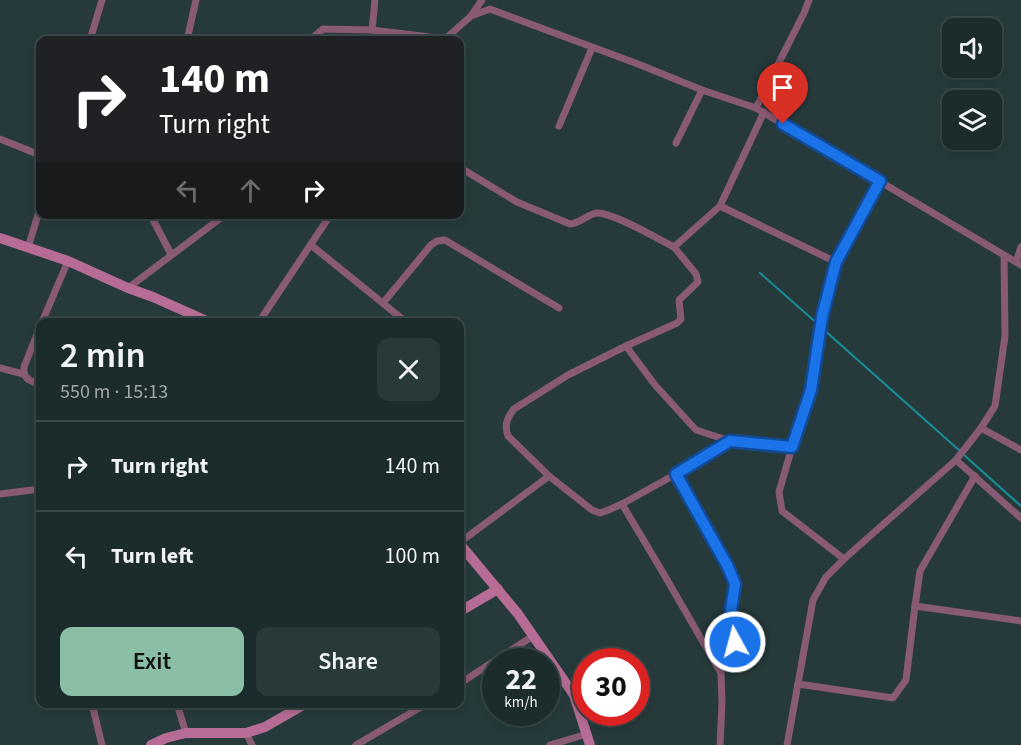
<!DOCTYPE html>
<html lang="en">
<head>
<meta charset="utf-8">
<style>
  :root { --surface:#1c2c2d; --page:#293839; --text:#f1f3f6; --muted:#a0a7aa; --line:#3a4849; --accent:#8abfa5 }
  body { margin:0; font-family:"Source Sans 3",sans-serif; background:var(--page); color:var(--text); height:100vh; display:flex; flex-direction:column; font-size:22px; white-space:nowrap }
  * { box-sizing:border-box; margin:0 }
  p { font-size:20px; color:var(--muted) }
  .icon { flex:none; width:33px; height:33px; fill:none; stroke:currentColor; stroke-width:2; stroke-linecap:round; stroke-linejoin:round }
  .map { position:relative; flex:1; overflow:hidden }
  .drawer { position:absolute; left:36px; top:318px; width:428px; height:390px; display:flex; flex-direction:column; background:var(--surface); border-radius:12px; box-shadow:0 3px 9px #0003,0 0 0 2px var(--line) }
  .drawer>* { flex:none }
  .banner { position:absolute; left:36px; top:36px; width:428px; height:183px; border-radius:12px; box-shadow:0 3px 9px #0003,0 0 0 2px var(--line); background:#202124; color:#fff; overflow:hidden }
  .buttons { position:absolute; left:942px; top:18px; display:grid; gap:12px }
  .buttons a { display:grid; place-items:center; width:60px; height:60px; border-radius:12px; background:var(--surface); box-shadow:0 3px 9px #0003,0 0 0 2px var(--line); font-size:30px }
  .speed { position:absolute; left:482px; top:648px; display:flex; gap:12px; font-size:30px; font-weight:700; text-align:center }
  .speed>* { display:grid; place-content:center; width:78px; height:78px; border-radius:50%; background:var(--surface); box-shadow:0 3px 9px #0003,0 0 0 2px var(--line); line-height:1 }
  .speed small { font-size:15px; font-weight:400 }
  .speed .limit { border:9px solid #d22; background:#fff; color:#111 }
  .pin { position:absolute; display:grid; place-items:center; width:51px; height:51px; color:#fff; margin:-62px -26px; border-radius:50% 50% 50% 0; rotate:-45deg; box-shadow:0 0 6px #0007 }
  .pin .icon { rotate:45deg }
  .me { position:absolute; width:66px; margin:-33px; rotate:353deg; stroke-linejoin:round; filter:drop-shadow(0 0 4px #0008) }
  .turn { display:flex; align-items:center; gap:21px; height:126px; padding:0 24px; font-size:27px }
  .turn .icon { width:78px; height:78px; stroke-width:2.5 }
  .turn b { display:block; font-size:42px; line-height:51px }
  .lanes { display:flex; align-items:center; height:57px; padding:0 24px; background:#0003; justify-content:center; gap:30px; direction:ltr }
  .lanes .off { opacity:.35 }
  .round { display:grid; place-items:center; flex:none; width:63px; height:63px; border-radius:12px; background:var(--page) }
  .head { display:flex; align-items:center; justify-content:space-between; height:102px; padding:0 24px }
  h1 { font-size:36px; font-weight:600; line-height:45px }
  .primary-button { display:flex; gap:12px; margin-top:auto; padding:12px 24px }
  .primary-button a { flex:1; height:69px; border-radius:12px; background:var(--accent); color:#111; font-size:24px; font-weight:600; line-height:69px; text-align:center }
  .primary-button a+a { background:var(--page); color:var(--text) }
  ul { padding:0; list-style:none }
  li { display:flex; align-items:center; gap:18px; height:90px; padding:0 24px; border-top:2px solid var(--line) }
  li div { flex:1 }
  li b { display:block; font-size:22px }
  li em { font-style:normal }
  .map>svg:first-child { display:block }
</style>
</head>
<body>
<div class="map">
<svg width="1021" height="745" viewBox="0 0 1021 745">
  <rect width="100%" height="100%" fill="#263a3c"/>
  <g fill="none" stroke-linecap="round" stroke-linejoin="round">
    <g stroke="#178f98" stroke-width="2">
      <path d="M 760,273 L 819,325"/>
      <path d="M 823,329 L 960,451"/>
      <path d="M 964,455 L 1021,506"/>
    </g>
    <g stroke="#895a73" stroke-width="7">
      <path d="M 375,0 L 372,30 L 446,39"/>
      <path d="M 471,16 L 482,0"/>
      <path d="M 90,40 L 102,0"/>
      <path d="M 187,40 L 196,0"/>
      <path d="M 310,40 L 323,29 L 372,30"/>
      <path d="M 444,40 L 471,16 L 490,9 L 638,64 L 702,90 L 756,108 L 1004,255 L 1005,336 L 995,406 L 981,428 L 956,460 L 844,559 L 826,577 L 813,600 L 787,745"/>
      <path d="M 756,108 L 804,13 L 809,0"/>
      <path d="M 559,126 L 592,48"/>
      <path d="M 0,139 L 40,155"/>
      <path d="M 676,143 L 702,90"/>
      <path d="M 459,167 L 517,202 L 570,224 C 580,223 587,215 596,213 C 611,211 658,239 674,247 L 720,206 L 764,112"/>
      <path d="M 720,206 L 836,262"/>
      <path d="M 150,214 L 171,254"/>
      <path d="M 311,245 L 406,322"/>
      <path d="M 28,248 L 40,208"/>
      <path d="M 1004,255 L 1021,265"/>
      <path d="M 1016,262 L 1021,247"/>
      <path d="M 128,288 L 226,214"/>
      <path d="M 383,303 L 431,245 L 437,241 L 445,240 L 559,308"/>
      <path d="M 42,322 L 68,261"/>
      <path d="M 259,322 L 331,214"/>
      <path d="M 40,327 L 24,367 C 23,380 30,380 40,385"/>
      <path d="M 626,346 L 655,385 L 696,430 L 730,441 L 792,447 L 811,390 L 822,317 L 836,262 L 880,181"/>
      <path d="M 0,368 L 23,374"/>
      <path d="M 981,428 L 1021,450"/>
      <path d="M 792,447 L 779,492 L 782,511 L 844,559"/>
      <path d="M 956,460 L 1021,518"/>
      <path d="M 549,476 L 592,510 L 600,513 L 606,511 L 622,504 L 676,474"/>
      <path d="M 975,476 L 920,571 L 915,606 L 1021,621"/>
      <path d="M 0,494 L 40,489 L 40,493"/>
      <path d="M 622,504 L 662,571 L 721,673 L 722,702 L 720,745"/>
      <path d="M 459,543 L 549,476 L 508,436 C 504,425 507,418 514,409 L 568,375 L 626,346 L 677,323 L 681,319 L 679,300 L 698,282 L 696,274 L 674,247"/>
      <path d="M 718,667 L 728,663 L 731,660 L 733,655 L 735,636 L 732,622 L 731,610 L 735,584 L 727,567 L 676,474 L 730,441"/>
      <path d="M 459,684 L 533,636"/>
      <path d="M 798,684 L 893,698 L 906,680 L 915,606"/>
      <path d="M 92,704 L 102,745"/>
      <path d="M 177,704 L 186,733"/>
      <path d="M 246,733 L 252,745"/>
      <path d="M 356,745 L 426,704"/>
      <path d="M 550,745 L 587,734"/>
    </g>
    <g stroke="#b66c94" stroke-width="10">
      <path d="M 0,238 L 68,261 L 128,288 L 153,297 L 209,322"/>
      <path d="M 459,543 L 518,614 L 574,695 L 590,745"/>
      <path d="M 459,612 L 498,589"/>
      <path d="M 151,745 L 166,738 L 186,733 L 246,733 L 265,727 L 305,704"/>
    </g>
  </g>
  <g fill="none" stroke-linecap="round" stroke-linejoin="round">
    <g stroke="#114b97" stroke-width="15">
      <path id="route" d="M 735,642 L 731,610 L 735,584 L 728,567 L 676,474 L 730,441 L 792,447 L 811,390 L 822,317 L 836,262 L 880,181 L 783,124"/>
    </g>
    <use href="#route" stroke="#1a73e8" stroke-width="10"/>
  </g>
</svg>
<div class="buttons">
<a><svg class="icon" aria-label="sound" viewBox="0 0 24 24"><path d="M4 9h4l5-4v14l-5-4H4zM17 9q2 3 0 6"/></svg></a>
<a><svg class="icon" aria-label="layers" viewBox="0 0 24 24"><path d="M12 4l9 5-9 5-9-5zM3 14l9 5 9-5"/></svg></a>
</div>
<div class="speed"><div>22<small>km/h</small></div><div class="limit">30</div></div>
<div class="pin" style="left:783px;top:124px;background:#d93025"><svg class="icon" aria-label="arrive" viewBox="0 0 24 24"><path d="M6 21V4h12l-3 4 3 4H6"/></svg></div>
<svg class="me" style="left:735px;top:642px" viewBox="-20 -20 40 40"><circle r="17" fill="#1a73e8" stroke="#fff" stroke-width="3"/><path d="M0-11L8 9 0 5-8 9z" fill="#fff"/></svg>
<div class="banner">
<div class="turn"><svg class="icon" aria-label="right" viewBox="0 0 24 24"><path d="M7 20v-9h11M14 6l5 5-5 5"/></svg><div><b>140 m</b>Turn right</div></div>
<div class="lanes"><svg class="icon off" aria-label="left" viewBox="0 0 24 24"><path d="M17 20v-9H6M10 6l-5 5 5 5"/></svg><svg class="icon off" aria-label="ahead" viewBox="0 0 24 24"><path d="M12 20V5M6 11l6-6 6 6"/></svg><svg class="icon" aria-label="right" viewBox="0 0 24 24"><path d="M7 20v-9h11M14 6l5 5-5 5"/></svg></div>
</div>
<section class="drawer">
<div class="head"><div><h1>2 min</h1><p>550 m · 15:13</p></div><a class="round"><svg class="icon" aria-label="close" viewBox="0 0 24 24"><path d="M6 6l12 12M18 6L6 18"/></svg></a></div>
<ul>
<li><svg class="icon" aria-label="right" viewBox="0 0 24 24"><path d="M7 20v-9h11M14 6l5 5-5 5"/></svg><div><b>Turn right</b></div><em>140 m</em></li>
<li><svg class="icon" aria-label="left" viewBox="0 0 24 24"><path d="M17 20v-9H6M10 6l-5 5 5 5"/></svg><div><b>Turn left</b></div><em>100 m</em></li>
</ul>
<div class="primary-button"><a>Exit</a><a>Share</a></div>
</section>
</div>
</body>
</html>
